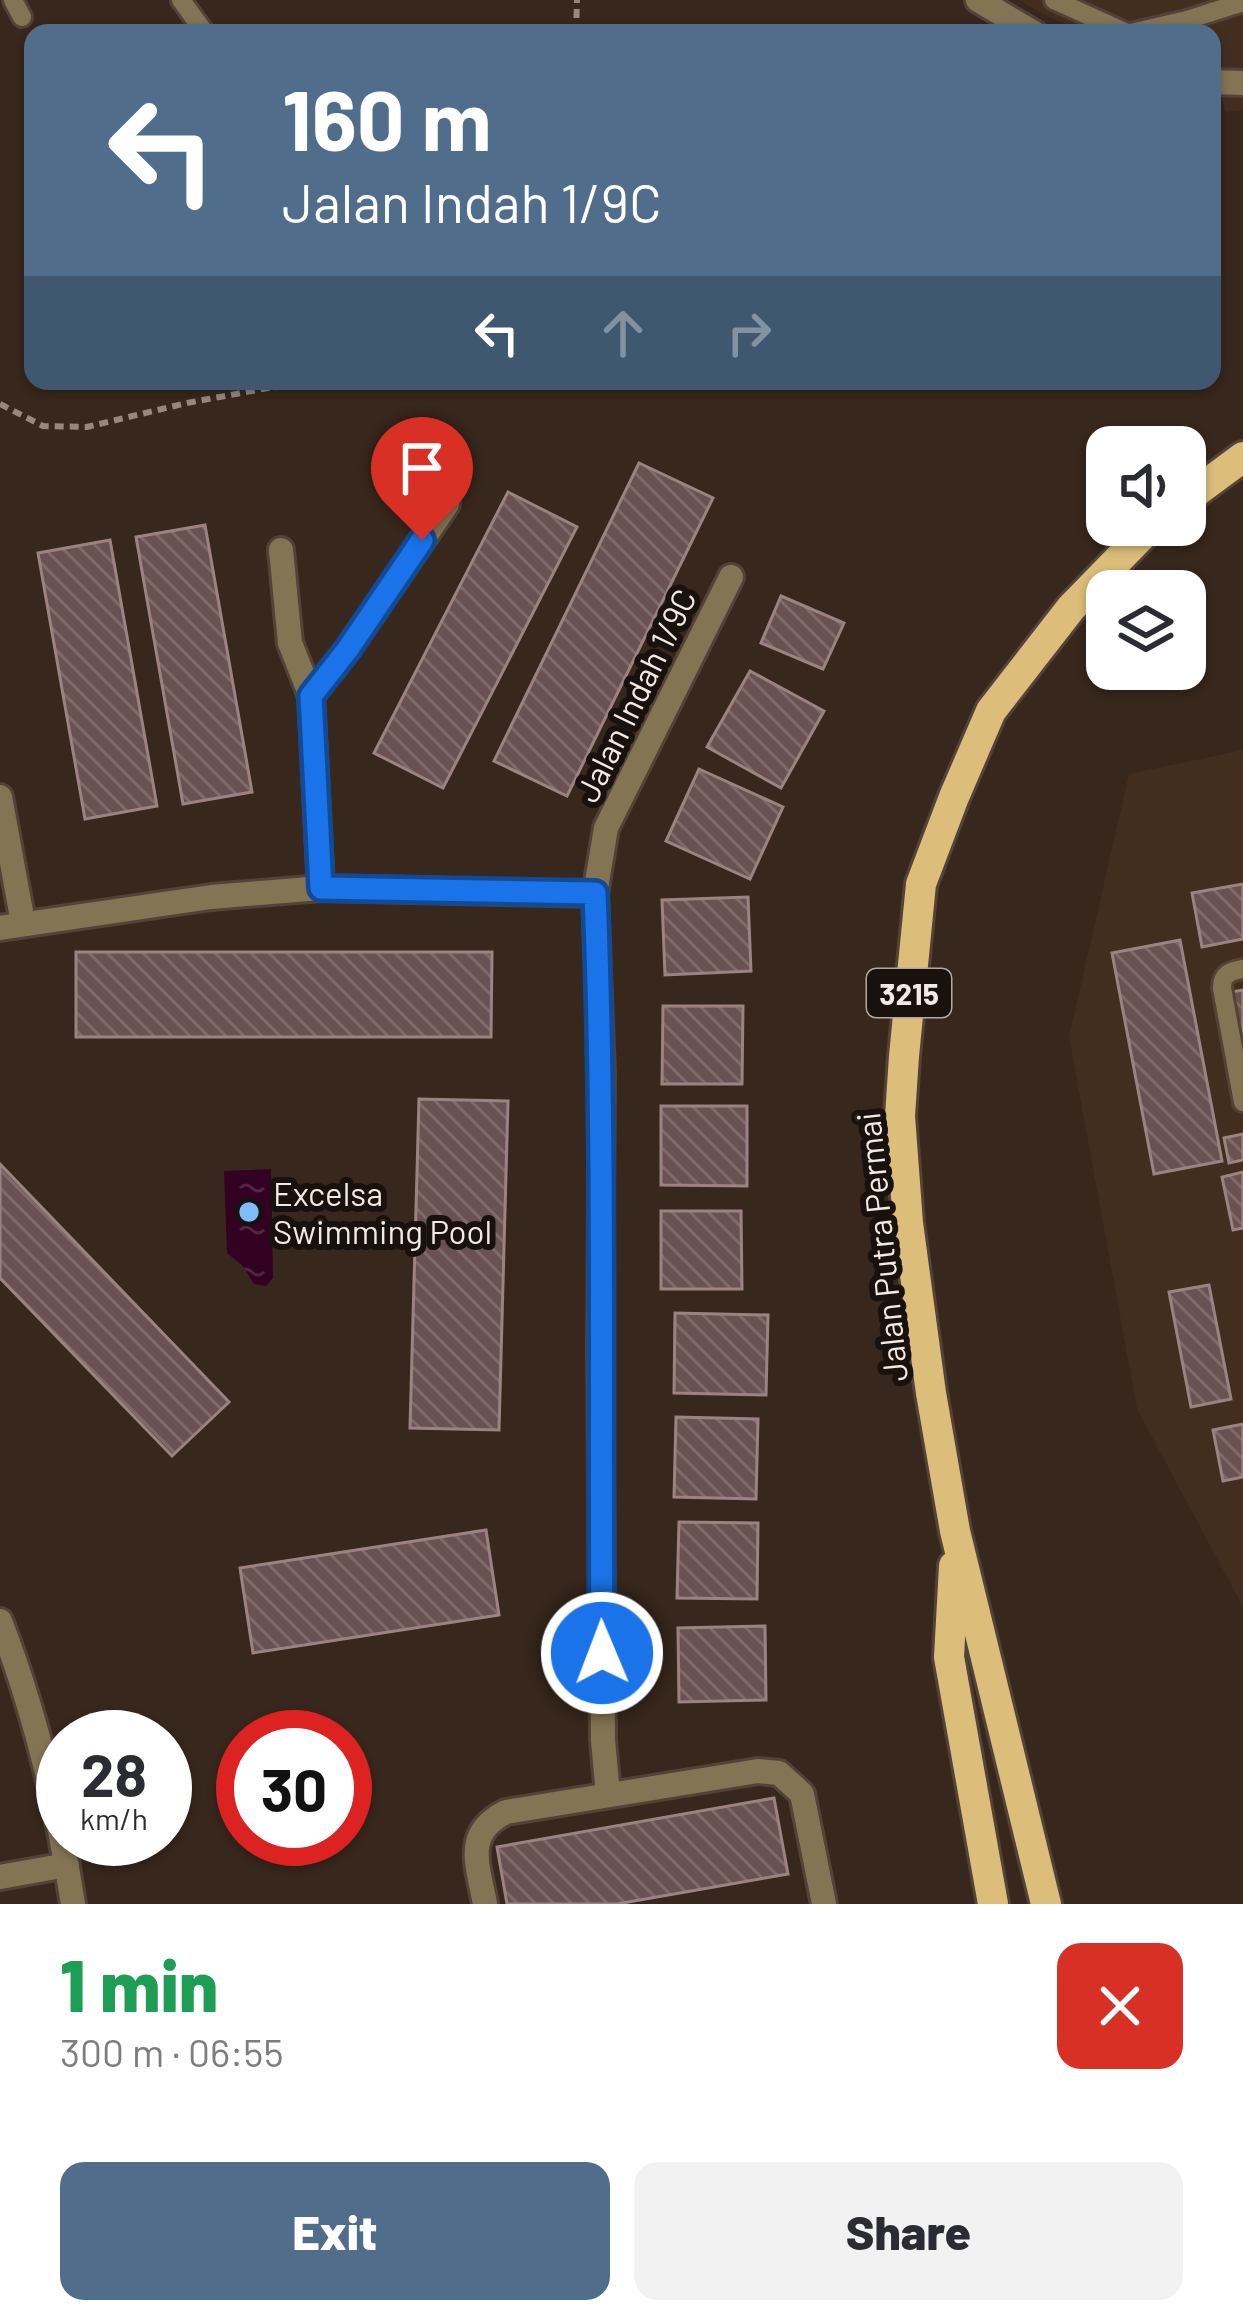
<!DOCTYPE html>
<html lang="en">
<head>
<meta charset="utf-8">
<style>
  :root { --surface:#fff; --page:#f2f2f3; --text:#2b2b33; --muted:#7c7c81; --accent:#506d8c }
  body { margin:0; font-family:Barlow,sans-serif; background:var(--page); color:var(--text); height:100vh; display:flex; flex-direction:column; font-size:45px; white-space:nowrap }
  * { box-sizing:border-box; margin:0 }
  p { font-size:39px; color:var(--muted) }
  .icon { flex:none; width:66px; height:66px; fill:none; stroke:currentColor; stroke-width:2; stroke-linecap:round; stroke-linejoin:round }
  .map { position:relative; height:1904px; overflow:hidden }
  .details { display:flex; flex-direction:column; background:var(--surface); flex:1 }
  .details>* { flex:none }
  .top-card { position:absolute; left:24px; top:24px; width:1197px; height:366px; border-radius:24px; box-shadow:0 3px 9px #0004; background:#506d8c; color:#fff; overflow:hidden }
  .buttons { position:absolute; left:1086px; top:426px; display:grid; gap:24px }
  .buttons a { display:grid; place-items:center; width:120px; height:120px; border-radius:24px; background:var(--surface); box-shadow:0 3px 9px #0004; font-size:60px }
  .speed { position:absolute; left:36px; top:1710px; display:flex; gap:24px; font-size:60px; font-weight:700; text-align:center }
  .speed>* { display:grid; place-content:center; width:156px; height:156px; border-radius:50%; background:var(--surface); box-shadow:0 3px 9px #0004; line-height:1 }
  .speed small { font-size:30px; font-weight:400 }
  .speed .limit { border:18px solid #d22; background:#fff; color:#111 }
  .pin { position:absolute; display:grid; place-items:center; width:102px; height:102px; color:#fff; margin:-123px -51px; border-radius:50% 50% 50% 0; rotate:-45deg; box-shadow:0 0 12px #0007 }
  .pin .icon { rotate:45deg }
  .me { position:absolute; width:132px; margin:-66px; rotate:359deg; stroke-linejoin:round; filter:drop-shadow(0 0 9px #0008) }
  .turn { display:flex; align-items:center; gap:42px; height:252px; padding:0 60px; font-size:54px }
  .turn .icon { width:156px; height:156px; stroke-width:2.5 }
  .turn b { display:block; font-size:84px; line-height:102px }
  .lanes { display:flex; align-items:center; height:114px; padding:0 60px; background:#0003; justify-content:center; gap:60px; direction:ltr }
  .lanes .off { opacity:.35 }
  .round { display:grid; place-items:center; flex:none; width:126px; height:126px; border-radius:24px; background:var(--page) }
  .head { display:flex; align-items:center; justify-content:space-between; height:204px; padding:0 60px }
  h1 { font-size:72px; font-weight:800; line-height:90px; color:#1e9e55 }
  .cta { display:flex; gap:24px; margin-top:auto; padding:24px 60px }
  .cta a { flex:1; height:138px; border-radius:24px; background:var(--accent); color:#fff; font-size:48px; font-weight:800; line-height:138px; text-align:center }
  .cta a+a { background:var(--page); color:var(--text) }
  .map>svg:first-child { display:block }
</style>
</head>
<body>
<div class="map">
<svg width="1243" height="1904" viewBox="0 0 1243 1904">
  <defs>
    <pattern id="water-ripples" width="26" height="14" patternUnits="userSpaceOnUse" patternTransform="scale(3)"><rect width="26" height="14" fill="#330121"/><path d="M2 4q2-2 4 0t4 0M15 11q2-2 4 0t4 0" fill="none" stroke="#512641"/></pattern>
    <pattern id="building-back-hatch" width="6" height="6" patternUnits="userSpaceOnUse" patternTransform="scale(3)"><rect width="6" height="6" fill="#695251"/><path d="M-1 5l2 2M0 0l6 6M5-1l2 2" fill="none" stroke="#7f6b6a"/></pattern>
  </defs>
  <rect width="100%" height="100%" fill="#37271c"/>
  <g fill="#432d1f">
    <path d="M 1020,0 L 1243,0 L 1243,110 L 1225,112 L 1216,70 L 1212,69 L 1212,33 L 1087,33 L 1040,13 Z"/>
    <path d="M 1243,750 L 1243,1607 L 1137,1409 L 1069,1037 L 1129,774 Z"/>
  </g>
  <path fill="url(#water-ripples)" d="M 271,1169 L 273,1278 L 266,1286 L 254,1284 L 242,1265 L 227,1253 L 224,1171 Z"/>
  <g fill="url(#building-back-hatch)" stroke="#9c8382" stroke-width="3">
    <path d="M 639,463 L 713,498 L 567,796 L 494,761 Z"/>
    <path d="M 508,492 L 577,527 L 443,788 L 374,753 Z"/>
    <path d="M 205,525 L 252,792 L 183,804 L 136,537 Z"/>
    <path d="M 110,540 L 157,806 L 85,819 L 38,553 Z"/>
    <path d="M 781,596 L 844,623 L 823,669 L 761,643 Z"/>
    <path d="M 750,671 L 824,711 L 781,788 L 707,747 Z"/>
    <path d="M 699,769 L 783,807 L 750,879 L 666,841 Z"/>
    <path d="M 1243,884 L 1243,939 L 1202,947 L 1192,893 Z"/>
    <path d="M 748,897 L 751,971 L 665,975 L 662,900 Z"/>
    <path d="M 1180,940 L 1222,1161 L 1154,1174 L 1112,953 Z"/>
    <path d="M 76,952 L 492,952 L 491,1037 L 76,1037 Z"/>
    <path d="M 1243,990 L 1243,1039 L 1241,1040 L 1231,992 Z"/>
    <path d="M 663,1006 L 743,1006 L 742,1084 L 662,1084 Z"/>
    <path d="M 419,1099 L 508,1101 L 499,1430 L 410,1428 Z"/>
    <path d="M 661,1106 L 747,1106 L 747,1186 L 661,1185 Z"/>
    <path d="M 1243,1134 L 1243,1160 L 1229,1163 L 1224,1138 Z"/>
    <path d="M 0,1164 L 229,1402 L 172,1456 L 0,1278 Z"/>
    <path d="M 1243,1172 L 1243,1228 L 1233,1230 L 1222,1177 Z"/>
    <path d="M 661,1211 L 741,1211 L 742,1289 L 661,1289 Z"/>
    <path d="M 1209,1285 L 1231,1399 L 1191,1407 L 1169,1292 Z"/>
    <path d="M 675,1313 L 768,1315 L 766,1395 L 674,1393 Z"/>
    <path d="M 676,1417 L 758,1419 L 756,1499 L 674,1497 Z"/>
    <path d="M 1243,1424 L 1243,1477 L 1223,1481 L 1213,1430 Z"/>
    <path d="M 679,1522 L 758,1523 L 757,1599 L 677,1598 Z"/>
    <path d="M 486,1530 L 499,1615 L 253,1653 L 240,1568 Z"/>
    <path d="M 765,1626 L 766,1700 L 679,1702 L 678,1628 Z"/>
    <path d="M 774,1798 L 788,1874 L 617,1904 L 507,1904 L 497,1847 Z"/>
  </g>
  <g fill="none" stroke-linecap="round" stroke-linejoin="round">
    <g stroke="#524238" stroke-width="24">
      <g id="service">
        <path d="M 13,0 L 22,17"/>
        <path d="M 181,0 L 205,33"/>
        <path d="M 1054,0 L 1127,33"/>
        <path d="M 1131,33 L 1187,20 L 1243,2"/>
        <path d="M 1243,969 C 1230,971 1222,974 1222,988 L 1243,1102"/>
      </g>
    </g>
    <g stroke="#524238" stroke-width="30">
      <g id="minor">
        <path d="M 978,0 L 1034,33"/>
        <path d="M 1212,82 L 1243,83"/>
        <path d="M 281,550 L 290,643 L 311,696 L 321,888"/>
        <path d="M 311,696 L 348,649 L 447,504"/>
        <path d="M 0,797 L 23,923"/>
        <path d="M 0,928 L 211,897 L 321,888 L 595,894"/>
        <path d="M 608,1795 L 603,1740 L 600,1348 L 602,1074 L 595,894 L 606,828 L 731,577"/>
        <path d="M 0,1877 L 67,1865"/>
        <path d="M 485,1904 C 478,1865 463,1833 506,1812 L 758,1771 L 779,1773 L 802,1794 L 824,1904"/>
      </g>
    </g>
    <g stroke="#524238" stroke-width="30">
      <path id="tertiary" d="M 0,1621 C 35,1711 58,1809 73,1904"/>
    </g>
    <g stroke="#524238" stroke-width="36">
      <g id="primary">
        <path d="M 1185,500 L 1243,457"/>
        <path d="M 954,1566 L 949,1657 L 993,1904"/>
        <path d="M 1046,1904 L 955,1531 L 931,1393 L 908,1223 L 900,1116 L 904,1056 L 921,884 L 954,797 L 991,711 L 1071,608 L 1152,525"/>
      </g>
    </g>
    <g stroke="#96887f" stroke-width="6" stroke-dasharray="9 6" stroke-linecap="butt">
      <path d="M 576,33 L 577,0"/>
      <path d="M 0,404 L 43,426 L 87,427 L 187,403 L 268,388 L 330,381"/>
    </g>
    <use href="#service" stroke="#837454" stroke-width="18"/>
    <use href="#minor" stroke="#837454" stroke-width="24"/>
    <use href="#tertiary" stroke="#837454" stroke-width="24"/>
    <use href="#primary" stroke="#dcbd79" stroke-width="30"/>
  </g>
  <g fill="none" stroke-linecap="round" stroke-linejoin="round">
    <g stroke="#114b97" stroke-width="30">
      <path id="route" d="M 422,540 L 348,649 L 311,696 L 321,888 L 595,893 C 605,1146 600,1400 602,1653"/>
    </g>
    <use href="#route" stroke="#1a73e8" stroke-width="21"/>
  </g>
  <circle fill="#7ebdf9" stroke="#19110d" stroke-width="4.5" cx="249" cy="1212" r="12"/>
  <g text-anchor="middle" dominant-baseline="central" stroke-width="12" stroke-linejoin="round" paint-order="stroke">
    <rect fill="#19110d" stroke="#b3a9a3" stroke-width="3" x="867" y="969" width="84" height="48" rx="9"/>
    <g font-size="30" font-weight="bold" fill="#f5eae3">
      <text x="909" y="993">3215</text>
    </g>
    <g font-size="33" fill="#f5eae3" stroke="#19110d">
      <text transform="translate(635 695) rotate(-64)">Jalan Indah 1/9C</text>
      <text transform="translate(881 1247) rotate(-96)">Jalan Putra Permai</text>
    </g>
    <g font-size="33" fill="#f5eae3" stroke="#19110d" text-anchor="start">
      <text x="273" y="1193">Excelsa<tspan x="273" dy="38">Swimming Pool</tspan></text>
    </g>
  </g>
</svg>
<div class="buttons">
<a><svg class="icon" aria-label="sound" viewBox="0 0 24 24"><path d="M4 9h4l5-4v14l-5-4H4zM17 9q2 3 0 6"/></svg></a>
<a><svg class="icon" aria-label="layers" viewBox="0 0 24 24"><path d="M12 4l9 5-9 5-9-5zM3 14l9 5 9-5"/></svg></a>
</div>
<div class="speed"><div>28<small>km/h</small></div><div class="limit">30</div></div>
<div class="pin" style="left:422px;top:540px;background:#d93025"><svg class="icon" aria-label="arrive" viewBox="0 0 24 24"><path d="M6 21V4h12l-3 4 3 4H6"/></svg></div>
<svg class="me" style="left:602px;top:1653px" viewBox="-20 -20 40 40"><circle r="17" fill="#1a73e8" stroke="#fff" stroke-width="3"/><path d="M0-11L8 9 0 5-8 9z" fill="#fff"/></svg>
<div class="top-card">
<div class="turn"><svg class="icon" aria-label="left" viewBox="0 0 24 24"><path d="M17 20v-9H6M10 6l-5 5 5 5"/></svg><div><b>160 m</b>Jalan Indah 1/9C</div></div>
<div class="lanes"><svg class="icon" aria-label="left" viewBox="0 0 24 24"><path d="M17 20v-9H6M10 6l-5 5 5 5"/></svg><svg class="icon off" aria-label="ahead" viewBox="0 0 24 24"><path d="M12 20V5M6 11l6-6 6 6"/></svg><svg class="icon off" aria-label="right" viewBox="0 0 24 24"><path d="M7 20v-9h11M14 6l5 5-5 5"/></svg></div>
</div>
</div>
<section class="details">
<div class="head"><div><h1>1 min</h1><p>300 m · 06:55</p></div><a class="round" style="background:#d93025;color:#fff"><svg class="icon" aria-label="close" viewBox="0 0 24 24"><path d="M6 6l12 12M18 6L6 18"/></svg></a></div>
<div class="cta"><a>Exit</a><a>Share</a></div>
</section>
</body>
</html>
